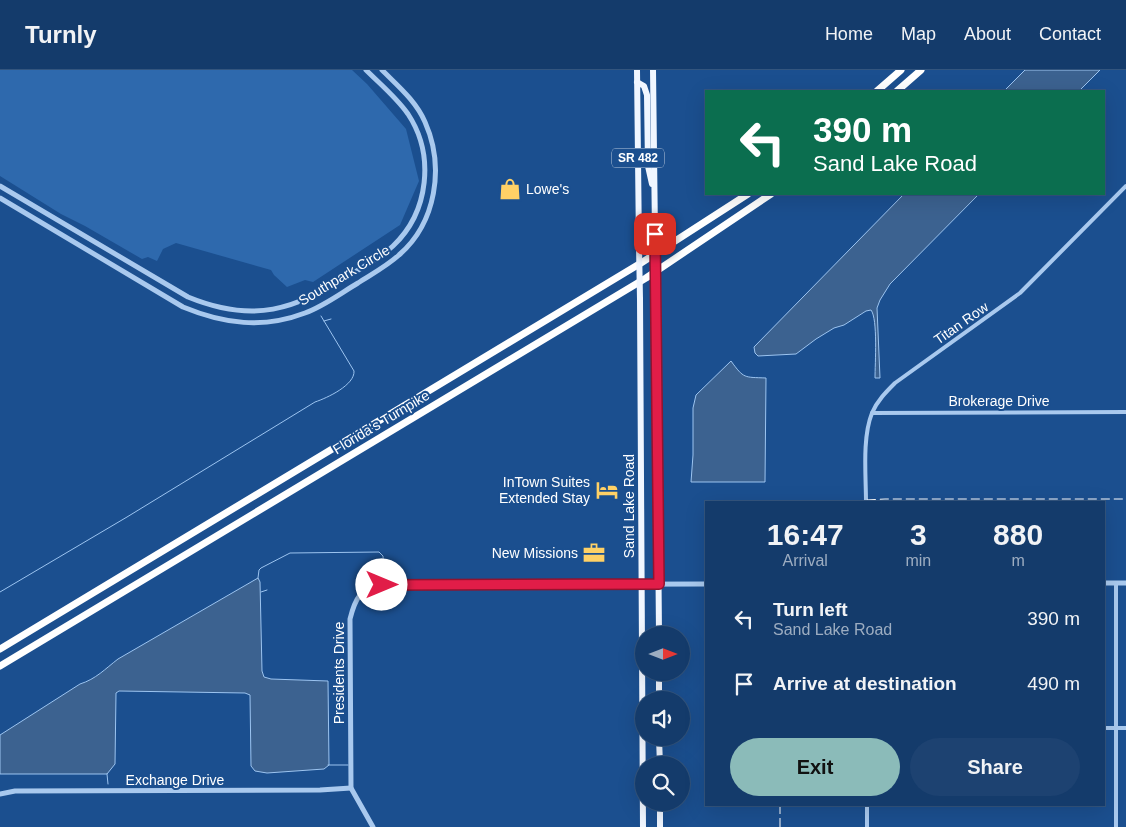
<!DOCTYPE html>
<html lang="en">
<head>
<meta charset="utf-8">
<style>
  :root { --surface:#143b6b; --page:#1d4271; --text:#f1f3f6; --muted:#9dadc1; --line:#33557e; --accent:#8bbbb9 }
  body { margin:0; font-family:Helvetica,sans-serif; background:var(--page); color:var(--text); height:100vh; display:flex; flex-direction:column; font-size:19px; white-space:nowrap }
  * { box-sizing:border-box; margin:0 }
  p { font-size:16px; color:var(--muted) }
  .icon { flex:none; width:28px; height:28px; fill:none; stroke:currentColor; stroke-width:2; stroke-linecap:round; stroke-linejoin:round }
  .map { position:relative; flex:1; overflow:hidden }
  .drawer { position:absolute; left:705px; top:431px; width:400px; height:305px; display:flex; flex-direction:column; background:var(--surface); border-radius:0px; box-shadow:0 5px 20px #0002,0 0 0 1px var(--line) }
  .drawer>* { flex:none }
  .top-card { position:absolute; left:705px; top:20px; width:400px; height:105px; border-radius:0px; box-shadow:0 5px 20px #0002,0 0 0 1px var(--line); background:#0b6e4f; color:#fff; overflow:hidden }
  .needle { width:32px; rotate:90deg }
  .buttons { position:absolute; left:635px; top:556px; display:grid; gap:10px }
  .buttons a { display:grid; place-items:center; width:55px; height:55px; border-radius:50%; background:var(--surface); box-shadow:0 5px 20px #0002,0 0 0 1px var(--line); font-size:25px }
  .pin { position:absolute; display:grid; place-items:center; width:42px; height:42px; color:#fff; margin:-21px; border-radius:10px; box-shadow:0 2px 8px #0006 }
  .me { position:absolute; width:55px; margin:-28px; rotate:90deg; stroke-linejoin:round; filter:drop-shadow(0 0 4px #0008) }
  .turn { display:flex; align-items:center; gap:18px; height:105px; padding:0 25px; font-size:22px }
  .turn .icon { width:65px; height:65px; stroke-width:2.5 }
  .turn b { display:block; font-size:35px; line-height:42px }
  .eta { display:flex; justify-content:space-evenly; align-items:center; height:85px; text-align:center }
  .eta b { font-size:30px; font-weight:600; line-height:35px }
  .button { display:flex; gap:10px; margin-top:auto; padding:10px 25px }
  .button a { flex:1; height:58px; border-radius:30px; background:var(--accent); color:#111; font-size:20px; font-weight:600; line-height:58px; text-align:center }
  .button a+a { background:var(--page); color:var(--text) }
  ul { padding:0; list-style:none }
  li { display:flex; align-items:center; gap:15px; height:65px; padding:0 25px }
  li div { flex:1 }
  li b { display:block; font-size:19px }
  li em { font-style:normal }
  header { display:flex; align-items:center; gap:30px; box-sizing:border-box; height:70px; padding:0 25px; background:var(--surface); border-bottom:1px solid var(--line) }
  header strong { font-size:24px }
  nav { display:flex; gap:28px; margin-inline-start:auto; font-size:18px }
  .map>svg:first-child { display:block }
</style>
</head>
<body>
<header>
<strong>Turnly</strong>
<nav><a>Home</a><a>Map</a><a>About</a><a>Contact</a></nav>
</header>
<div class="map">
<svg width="1126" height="757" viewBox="0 0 1126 757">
  <rect width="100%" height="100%" fill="#1b4f8f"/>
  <path fill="#2e69ad" d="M 0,0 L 352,0 L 367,14 L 406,59 L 419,111 L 400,155 L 313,212 L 305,210 L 287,217 L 274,205 L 271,200 L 176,173 L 163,179 L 157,191 L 148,187 L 142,189 L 85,156 L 61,144 L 0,106 Z"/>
  <g fill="#3c6290" stroke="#9cc4f0">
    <path d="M 1025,0 L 1100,0 L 1079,21 L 1004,21 Z"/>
    <path d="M 904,124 L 979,124 L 890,214 L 880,230 L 877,238 L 880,308 L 875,308 C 875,294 878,249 871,240 L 866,241 L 844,255 L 834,258 L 816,269 L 796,284 L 758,286 L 755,283 L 754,277 Z"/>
    <path d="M 731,291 C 744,309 744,307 766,308 L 765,412 L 691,412 L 693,385 L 693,338 L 696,325 Z"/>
    <path d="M 258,508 L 260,512 L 262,601 L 264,607 L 271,609 L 328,611 L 329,695 L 324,699 L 267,703 L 255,701 L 251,696 L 250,625 L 245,623 L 119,621 L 116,623 L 115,694 L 107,704 L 0,704 L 0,665 L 80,614 C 96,609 105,599 118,589 Z"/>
  </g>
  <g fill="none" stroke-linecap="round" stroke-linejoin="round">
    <g stroke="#9cc4f0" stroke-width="1">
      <path d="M 324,251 L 331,249"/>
      <path d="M 258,508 L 259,500 L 261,498 L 290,483 L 379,482 L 383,486 L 384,506"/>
      <path d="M 0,522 L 127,447 L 315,332 C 327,328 355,315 354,301 L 321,246"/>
      <path d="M 261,522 L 267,520"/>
      <path d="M 328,695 L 348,695"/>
      <path d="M 107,704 L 108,714"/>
    </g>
    <g stroke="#a9c9ee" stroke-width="4">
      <path d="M 872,343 L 1126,342"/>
      <path d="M 866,432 C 866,406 862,368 872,343 C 877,331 886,322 895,313 L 1020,223 L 1126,116"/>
      <path d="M 1116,513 L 1116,757"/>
      <path d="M 1104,658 L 1126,658"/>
      <path d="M 867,735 L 867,757"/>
    </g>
    <g stroke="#a9c9ee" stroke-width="5">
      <path d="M 0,116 L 188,227 C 254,254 294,240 352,204 C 366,195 381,187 393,176 C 429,142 435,85 408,44 C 396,27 380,14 366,0"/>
      <path d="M 0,128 L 183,237 C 224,254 263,259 305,243 C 324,236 341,223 358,213 C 372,204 387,196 399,185 C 436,153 445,97 425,52 C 416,31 398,16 382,0"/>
      <path d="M 1104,513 L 1126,513"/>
      <path d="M 0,724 L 15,721 L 320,720 L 351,718"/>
      <path d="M 373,757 L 351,718 L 350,549 C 355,529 360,518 382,515 L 706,514"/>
    </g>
    <g stroke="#f0f6ff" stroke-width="6">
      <path d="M 637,0 L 639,176"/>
      <path d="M 653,0 L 655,164"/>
      <path d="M 637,12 L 644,16 L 647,25 L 648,96 L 652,114"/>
      <path d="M 656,222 L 659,565"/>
      <path d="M 640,229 L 643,757"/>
      <path d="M 659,602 L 659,630"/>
      <path d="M 659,668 L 660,695"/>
      <path d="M 660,732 L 660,757"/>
    </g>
    <g stroke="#fff" stroke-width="7">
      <path d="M 877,21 L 901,0"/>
      <path d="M 897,21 L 921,0"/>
      <path d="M 0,579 L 641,193 L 748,124"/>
      <path d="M 0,596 L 646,208 L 771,124"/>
    </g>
    <g stroke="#fff" stroke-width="1" stroke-dasharray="9 4" stroke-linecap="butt">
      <path d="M 854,432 L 866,430 L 885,429 L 1126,429"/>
      <path d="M 780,757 L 780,735"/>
    </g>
    <g stroke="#f0f6ff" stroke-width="6">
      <path d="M 655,164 L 656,222"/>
      <path d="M 639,176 L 640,229"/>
    </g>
  </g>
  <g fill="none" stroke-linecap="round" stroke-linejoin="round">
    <g stroke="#92132f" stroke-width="12">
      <path id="route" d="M 382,515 L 659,514 L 655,164"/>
    </g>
    <use href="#route" stroke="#e11d48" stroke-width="9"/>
  </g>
  <defs>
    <g id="shop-bare" transform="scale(1.725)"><path d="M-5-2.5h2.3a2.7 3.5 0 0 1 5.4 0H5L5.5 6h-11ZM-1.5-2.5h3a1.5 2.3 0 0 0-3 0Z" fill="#ffd166" stroke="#1b4f8f" stroke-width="2.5" paint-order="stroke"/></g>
    <g id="hotel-bare" transform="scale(1.725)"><path d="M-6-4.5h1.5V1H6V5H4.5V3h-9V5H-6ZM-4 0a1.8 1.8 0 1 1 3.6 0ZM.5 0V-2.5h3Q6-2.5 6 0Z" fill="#ffd166" stroke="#1b4f8f" stroke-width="2.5" paint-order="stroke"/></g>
    <g id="office-bare" transform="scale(1.725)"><path d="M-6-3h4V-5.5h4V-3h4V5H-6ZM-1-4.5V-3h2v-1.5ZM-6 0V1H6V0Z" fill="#ffd166" stroke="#1b4f8f" stroke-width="2.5" paint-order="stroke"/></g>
  </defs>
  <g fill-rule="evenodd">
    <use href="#shop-bare" x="510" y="119"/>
    <use href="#hotel-bare" x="607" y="420"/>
    <use href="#office-bare" x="594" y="483"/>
  </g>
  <g text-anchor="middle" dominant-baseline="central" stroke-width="4" stroke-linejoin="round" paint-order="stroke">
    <rect fill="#1b4f8f" stroke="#bbcadd" stroke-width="1" x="612" y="78.5" width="52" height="19" rx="4"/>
    <g font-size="12" font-weight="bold" fill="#fff">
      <text x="638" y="88">SR 482</text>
    </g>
    <g font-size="14" fill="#fff" stroke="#1b4f8f" text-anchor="end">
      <text x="526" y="119" text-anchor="start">Lowe's</text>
      <text x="590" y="412">InTown Suites<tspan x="590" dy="16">Extended Stay</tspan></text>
      <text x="578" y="483">New Missions</text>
    </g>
    <g font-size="14" fill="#fff" stroke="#1b4f8f">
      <text transform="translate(344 205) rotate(-31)">Southpark Circle</text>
      <text transform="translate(961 253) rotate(-35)">Titan Row</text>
      <text x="999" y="331">Brokerage Drive</text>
      <text transform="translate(381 352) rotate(-31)">Florida's Turnpike</text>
      <text transform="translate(629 436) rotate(-90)">Sand Lake Road</text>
      <text transform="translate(339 603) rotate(-90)">Presidents Drive</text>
      <text x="175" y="710">Exchange Drive</text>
    </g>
  </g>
</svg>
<div class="buttons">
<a><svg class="needle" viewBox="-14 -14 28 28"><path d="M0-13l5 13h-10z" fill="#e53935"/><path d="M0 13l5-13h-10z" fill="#9dadc1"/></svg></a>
<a><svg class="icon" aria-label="sound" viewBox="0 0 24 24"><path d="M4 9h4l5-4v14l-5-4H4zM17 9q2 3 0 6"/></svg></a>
<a><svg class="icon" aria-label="search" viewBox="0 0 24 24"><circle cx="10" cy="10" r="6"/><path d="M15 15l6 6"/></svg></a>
</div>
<div class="pin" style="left:655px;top:164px;background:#d93025"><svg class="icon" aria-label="arrive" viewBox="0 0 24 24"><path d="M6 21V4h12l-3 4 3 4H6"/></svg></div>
<svg class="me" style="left:382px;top:515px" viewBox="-20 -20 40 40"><circle r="19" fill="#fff"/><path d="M0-13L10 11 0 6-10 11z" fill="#e11d48"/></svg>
<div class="top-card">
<div class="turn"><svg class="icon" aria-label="left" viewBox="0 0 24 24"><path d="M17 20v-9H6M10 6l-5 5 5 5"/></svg><div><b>390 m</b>Sand Lake Road</div></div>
</div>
<section class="drawer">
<div class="eta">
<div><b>16:47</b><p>Arrival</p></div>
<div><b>3</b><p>min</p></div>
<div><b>880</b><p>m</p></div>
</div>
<ul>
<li><svg class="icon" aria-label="left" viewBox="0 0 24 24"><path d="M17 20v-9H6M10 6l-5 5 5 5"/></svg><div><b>Turn left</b><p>Sand Lake Road</p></div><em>390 m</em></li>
<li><svg class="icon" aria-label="arrive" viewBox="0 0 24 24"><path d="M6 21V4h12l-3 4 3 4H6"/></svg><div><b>Arrive at destination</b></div><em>490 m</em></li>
</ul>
<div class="button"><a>Exit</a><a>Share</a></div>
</section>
</div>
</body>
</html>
